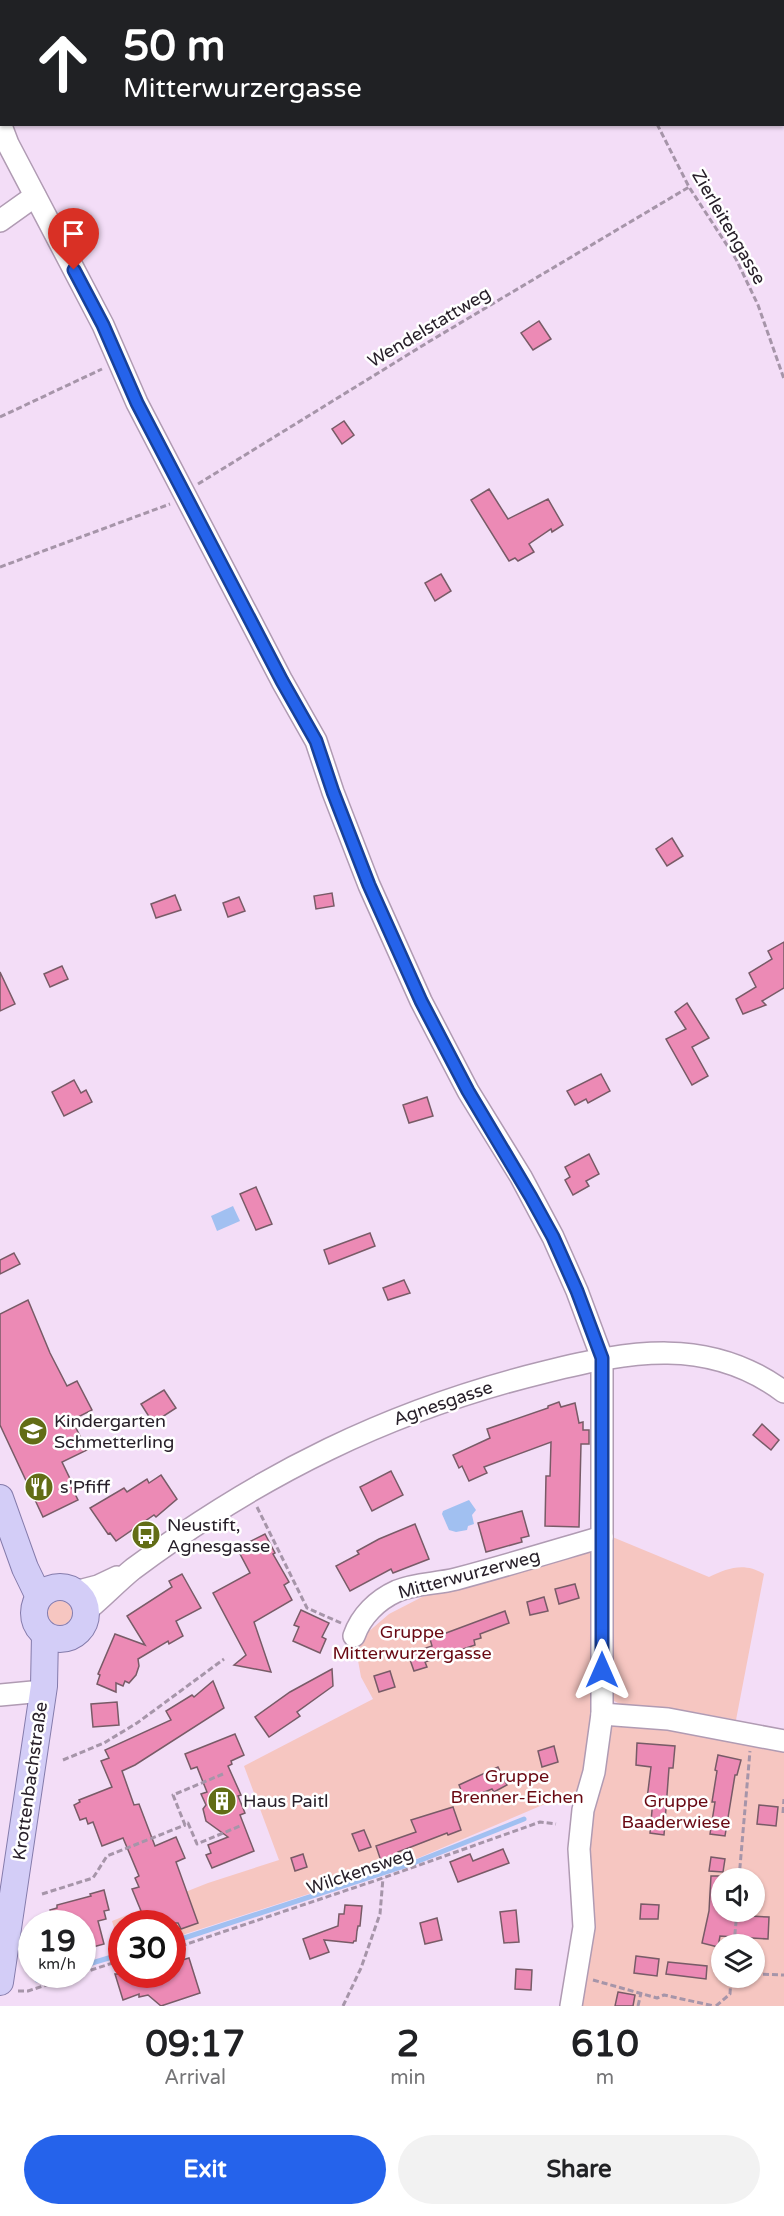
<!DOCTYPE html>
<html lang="en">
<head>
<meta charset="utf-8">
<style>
  :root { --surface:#fff; --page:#f2f2f2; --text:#202124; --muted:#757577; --accent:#2563eb }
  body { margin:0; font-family:"Varela Round",sans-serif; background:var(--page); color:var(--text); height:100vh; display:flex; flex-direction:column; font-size:22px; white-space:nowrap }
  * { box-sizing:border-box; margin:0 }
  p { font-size:20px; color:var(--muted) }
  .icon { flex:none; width:33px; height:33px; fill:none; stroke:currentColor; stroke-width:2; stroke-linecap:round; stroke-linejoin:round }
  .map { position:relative; height:2006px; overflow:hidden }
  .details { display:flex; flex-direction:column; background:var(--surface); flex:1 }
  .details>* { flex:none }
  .banner { position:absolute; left:0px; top:0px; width:784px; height:126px; box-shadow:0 2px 4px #0004; background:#202124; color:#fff; overflow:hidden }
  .fabs { position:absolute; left:711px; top:1868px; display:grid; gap:12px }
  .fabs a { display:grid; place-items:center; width:54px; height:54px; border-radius:50%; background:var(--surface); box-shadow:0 2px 4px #0004; font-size:30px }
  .speed { position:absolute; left:18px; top:1910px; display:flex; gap:12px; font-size:30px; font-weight:700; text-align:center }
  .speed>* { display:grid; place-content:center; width:78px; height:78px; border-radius:50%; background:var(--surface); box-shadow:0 2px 4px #0004; line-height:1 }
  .speed small { font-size:15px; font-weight:400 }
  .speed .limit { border:9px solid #d22; background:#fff; color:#111 }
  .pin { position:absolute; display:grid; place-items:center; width:51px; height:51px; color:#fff; margin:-62px -26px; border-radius:50% 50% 50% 0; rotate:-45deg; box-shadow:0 0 6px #0007 }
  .pin .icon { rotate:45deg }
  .me { position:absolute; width:66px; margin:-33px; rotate:0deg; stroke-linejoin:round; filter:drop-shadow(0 0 4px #0008) }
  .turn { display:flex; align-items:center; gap:21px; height:126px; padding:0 24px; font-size:27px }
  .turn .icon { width:78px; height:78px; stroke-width:2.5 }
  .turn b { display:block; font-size:42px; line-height:51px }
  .eta { display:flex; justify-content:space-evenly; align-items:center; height:102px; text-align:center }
  .eta b { font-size:36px; font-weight:700; line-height:42px }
  .button { display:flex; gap:12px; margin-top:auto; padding:12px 24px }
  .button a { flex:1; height:69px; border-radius:36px; background:var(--accent); color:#fff; font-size:24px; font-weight:700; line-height:69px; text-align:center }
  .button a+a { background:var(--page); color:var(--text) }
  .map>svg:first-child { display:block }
</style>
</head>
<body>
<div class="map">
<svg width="784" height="2006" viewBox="0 0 784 2006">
  <rect width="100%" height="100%" fill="#f3ddf7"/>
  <g fill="#f6c6c1" fill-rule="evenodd">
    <path d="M 610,1536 L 709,1577 C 728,1568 744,1562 764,1574 L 736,1720 C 719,1717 702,1713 685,1711 C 666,1708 625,1711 611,1699 Z"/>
    <path d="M 587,1551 L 592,1551 L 593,1738 L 583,1792 L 545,1804 L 416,1859 L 173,1938 L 172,1923 L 122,1923 L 121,1950 L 112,1921 L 208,1883 L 279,1860 L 244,1766 L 373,1699 L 361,1677 L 357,1655 L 360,1639 L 389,1614 L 422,1597 Z"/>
    <circle cx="60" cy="1613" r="12"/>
    <path d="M 620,1721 L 784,1747 L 784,2006 L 578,2006 L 587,1848 L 607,1729 L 612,1724 ZM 722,1878 L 754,1878 L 754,1911 L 722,1911 ZM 722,1944 L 754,1944 L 754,1977 L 722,1977 Z"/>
  </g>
  <g fill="#a1c0f1">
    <path d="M 233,1206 L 240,1221 L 217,1231 L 211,1216 Z"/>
    <path d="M 469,1500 L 476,1510 L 472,1515 L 474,1524 L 468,1526 L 467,1530 L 456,1532 L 449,1530 L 442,1514 L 443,1511 Z"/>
  </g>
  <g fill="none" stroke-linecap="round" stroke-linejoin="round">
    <g stroke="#a1c0f1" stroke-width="5">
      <path d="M 172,1942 L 416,1862 L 524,1819"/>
      <path d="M 82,1966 L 122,1954"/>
      <path d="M 37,1980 L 56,1974"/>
    </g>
  </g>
  <g fill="#ec8ab5" stroke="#785b67" stroke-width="1.5">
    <path d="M 539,321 L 551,339 L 533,350 L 521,333 Z"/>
    <path d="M 344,421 L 354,435 L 342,444 L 332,429 Z"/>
    <path d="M 489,489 L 508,519 L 548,499 L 563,525 L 552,532 L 551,529 L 529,544 L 534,552 L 518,561 L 515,558 L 509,561 L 471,500 Z"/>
    <path d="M 441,574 L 451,591 L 435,601 L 425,583 Z"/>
    <path d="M 672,838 L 683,856 L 667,866 L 656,849 Z"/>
    <path d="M 332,893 L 334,906 L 316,909 L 314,896 Z"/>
    <path d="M 175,895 L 181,910 L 156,918 L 151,904 Z"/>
    <path d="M 239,897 L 245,911 L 228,917 L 223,903 Z"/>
    <path d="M 784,942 L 784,988 L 762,1001 L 766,1005 L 743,1014 L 736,999 L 756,987 L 749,973 L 772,959 L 768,951 Z"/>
    <path d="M 62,966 L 68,979 L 50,987 L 44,974 Z"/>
    <path d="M 0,972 L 15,1004 L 0,1011 Z"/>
    <path d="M 687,1003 L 709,1038 L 692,1047 L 708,1076 L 692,1085 L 666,1039 L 686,1029 L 675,1012 Z"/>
    <path d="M 601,1074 L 610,1091 L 588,1103 L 586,1099 L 575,1105 L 567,1091 Z"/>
    <path d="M 74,1080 L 81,1093 L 86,1090 L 92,1102 L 64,1116 L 52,1092 Z"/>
    <path d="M 427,1097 L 433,1116 L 409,1123 L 403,1105 Z"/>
    <path d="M 589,1154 L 599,1174 L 586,1181 L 589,1186 L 573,1195 L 565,1180 L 570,1177 L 565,1167 Z"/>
    <path d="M 256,1187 L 272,1224 L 256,1230 L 240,1194 Z"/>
    <path d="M 370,1233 L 375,1246 L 329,1264 L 324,1250 Z"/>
    <path d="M 14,1253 L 20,1264 L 0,1274 L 0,1260 Z"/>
    <path d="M 404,1280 L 410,1293 L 388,1300 L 383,1288 Z"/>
    <path d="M 28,1300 L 50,1353 L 67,1386 L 77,1381 L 92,1410 L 72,1420 L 87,1450 L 62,1462 L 74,1487 L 72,1488 L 78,1500 L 43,1517 L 0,1425 L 0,1314 Z"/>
    <path d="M 164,1390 L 176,1408 L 153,1423 L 141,1404 Z"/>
    <path d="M 559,1402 L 561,1407 L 575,1403 L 579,1423 L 583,1422 L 583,1430 L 589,1430 L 589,1444 L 581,1444 L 579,1527 L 545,1526 L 546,1476 L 550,1476 L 551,1442 L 484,1467 L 487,1473 L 469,1481 L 462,1466 L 459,1468 L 453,1455 L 490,1438 L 487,1429 L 548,1408 L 548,1406 Z"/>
    <path d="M 762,1424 L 779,1440 L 771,1450 L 753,1435 Z"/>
    <path d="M 391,1471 L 403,1495 L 372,1511 L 360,1487 Z"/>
    <path d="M 161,1475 L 177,1499 L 156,1517 L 154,1515 L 116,1541 L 110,1533 L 108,1534 L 90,1508 L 124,1488 L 127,1492 L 147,1479 L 149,1483 Z"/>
    <path d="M 522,1511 L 529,1536 L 521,1538 L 522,1542 L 486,1552 L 478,1523 Z"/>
    <path d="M 415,1524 L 429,1559 L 393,1573 L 391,1569 L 350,1591 L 336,1566 L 359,1554 L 357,1551 L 379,1539 Z"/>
    <path d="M 265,1534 L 275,1553 L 273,1554 L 289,1582 L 284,1585 L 292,1600 L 254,1622 L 271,1672 L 234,1665 L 246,1655 L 213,1593 L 250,1573 L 239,1552 L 253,1545 L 251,1541 Z"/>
    <path d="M 182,1574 L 201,1608 L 176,1621 L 183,1636 L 169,1644 L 168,1641 L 138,1659 L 139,1666 L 136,1675 L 129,1683 L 125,1681 L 123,1686 L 116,1683 L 116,1692 L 97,1684 L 100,1675 L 98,1674 L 115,1634 L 145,1645 L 127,1616 L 172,1587 L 169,1581 Z"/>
    <path d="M 575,1584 L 579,1598 L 559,1604 L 555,1589 Z"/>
    <path d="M 544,1597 L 548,1611 L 530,1615 L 527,1602 Z"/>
    <path d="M 301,1610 L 329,1623 L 322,1637 L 326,1639 L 320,1653 L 293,1641 L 299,1627 L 294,1625 Z"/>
    <path d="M 505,1611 L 509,1623 L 480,1634 L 481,1638 L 474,1640 L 475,1645 L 425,1662 L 427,1667 L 414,1671 L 408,1654 L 432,1646 L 430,1639 Z"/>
    <path d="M 332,1669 L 333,1686 L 297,1712 L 300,1716 L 269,1737 L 255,1717 L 290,1692 Z"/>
    <path d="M 390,1671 L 395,1687 L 379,1692 L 374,1676 Z"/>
    <path d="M 213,1681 L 224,1708 L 135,1765 L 122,1771 L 134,1805 L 139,1804 L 155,1846 L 176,1837 L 185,1858 L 176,1862 L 198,1923 L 181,1929 L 178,1923 L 146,1923 L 132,1889 L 139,1887 L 135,1878 L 139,1876 L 123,1838 L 102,1846 L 93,1822 L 88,1824 L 86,1818 L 80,1820 L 74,1805 L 80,1802 L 79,1800 L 112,1787 L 101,1761 L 109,1758 L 105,1750 L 171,1720 L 166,1711 L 192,1695 L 194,1697 Z"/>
    <path d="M 117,1702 L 119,1725 L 93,1727 L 91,1704 Z"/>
    <path d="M 235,1734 L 244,1755 L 231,1761 L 232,1764 L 228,1766 L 241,1795 L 238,1796 L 245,1813 L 240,1815 L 254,1851 L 212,1868 L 206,1855 L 211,1853 L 208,1845 L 228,1837 L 206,1821 L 203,1809 L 206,1805 L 201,1794 L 207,1792 L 197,1767 L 191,1769 L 185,1754 Z"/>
    <path d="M 637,1743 L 675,1746 L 673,1768 L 669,1768 L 664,1835 L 650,1833 L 653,1799 L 647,1799 L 651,1767 L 636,1765 Z"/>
    <path d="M 554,1746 L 558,1762 L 542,1767 L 538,1751 Z"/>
    <path d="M 718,1755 L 741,1760 L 737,1775 L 735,1775 L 725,1836 L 710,1834 L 715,1802 L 712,1802 L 717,1771 L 715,1770 Z"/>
    <path d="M 498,1767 L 507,1785 L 494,1792 L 492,1789 L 465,1800 L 459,1785 Z"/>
    <path d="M 759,1805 L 778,1807 L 776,1826 L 757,1824 Z"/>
    <path d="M 453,1807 L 461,1830 L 448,1835 L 447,1833 L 398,1852 L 400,1858 L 382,1864 L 376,1846 L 416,1832 L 411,1820 Z"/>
    <path d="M 364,1830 L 371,1847 L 359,1851 L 352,1834 Z"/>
    <path d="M 503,1849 L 509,1863 L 458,1882 L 450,1862 L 470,1854 L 473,1861 Z"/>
    <path d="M 303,1854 L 307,1867 L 295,1871 L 291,1858 Z"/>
    <path d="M 711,1857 L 725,1859 L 723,1872 L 709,1871 Z"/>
    <path d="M 711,1876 L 722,1876 L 722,1911 L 730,1911 L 730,1915 L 769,1917 L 768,1939 L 720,1936 L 718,1947 L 702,1943 L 709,1911 Z"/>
    <path d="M 104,1890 L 109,1910 L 104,1911 L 106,1919 L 98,1921 L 104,1944 L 82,1950 L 82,1923 L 54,1923 L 50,1910 L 57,1908 L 57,1905 L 91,1896 L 90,1894 Z"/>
    <path d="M 641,1904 L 659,1905 L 658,1919 L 640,1919 Z"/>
    <path d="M 345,1905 L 362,1906 L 360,1926 L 358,1926 L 357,1931 L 356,1941 L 354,1941 L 353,1943 L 324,1940 L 329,1952 L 310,1959 L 303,1939 L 338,1926 L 339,1914 L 344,1914 Z"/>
    <path d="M 516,1910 L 519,1942 L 504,1943 L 500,1912 Z"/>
    <path d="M 437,1918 L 442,1940 L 425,1944 L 420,1923 Z"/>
    <path d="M 636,1956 L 659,1959 L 657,1976 L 634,1973 Z"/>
    <path d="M 189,1958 L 200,1993 L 161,2006 L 148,1995 L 139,1997 L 139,1994 L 123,2000 L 115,1974 L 172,1974 L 172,1963 Z"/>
    <path d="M 668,1962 L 707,1966 L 706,1979 L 666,1974 Z"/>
    <path d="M 516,1969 L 532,1970 L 531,1990 L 515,1989 Z"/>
    <path d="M 618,1992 L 635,1995 L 633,2006 L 615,2006 Z"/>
  </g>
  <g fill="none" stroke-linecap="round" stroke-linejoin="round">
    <g stroke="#b09bb3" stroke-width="24">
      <g id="minor">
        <path d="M 0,123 L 8,144 L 103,325 L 137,403 L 282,681 L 316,741 L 333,792 L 369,885 L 421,1001 L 468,1091 L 521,1177 L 553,1237 L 577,1291 L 602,1358 L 602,1714 L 594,1772 L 583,1810 L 579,1849 L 584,1927 L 571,2006"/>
        <path d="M 0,221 L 35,196"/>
        <path d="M 75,1592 L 98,1586 L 117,1577"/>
        <path d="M 86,1611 C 102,1598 117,1582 133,1569 C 261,1474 390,1410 545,1372 C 629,1351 709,1336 784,1392"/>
        <path d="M 354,1636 C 361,1616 377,1600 397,1591 C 416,1583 436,1584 456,1579 C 505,1566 554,1551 602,1537"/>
        <path d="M 0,1695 L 43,1691"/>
        <path d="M 602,1714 L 668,1719 L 784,1741"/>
      </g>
    </g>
    <g stroke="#847bab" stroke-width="28">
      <g id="major">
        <path d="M 0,1498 L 25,1568 L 39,1597"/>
        <circle cx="60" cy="1613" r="26"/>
        <path d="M 0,1982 L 44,1686 L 45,1635"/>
      </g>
    </g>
    <g stroke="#a695a9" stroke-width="3" stroke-dasharray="6 3" stroke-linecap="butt">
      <path d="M 602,0 L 603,2"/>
      <path d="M 657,124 L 689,187 L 736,259 L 758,305 L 784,379"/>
      <path d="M 0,417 L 102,369"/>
      <path d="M 198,484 L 430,341 L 689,187"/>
      <path d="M 0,567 L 170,504"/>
      <path d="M 257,1507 L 307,1608 L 341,1623"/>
      <path d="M 63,1760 L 104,1743 L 137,1723 L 224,1659"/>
      <path d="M 223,1774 L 173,1795 L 185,1825 L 188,1823 L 197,1844 L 240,1826"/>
      <path d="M 783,1813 L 784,1799"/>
      <path d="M 739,1878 L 750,1751"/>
      <path d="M 42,1894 L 93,1878 L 107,1856 L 185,1825"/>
      <path d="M 734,1944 L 737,1911"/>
      <path d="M 172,1949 L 383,1878 L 540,1822 L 556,1824"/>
      <path d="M 82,1973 L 122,1960"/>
      <path d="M 754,1974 L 784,1975"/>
      <path d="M 593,1980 L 657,1998 L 664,1995 L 714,2006"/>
      <path d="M 18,1991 L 28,1991 L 80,1974"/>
      <path d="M 343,2006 L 361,1968 L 380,1914 L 383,1878"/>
      <path d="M 638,2006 L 641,1993"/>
      <path d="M 716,2006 L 730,1994 L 731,1977"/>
    </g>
    <use href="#minor" stroke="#fff" stroke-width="21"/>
    <use href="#major" stroke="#d3cdf7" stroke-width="26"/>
  </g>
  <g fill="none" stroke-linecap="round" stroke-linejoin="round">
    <g stroke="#184099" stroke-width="15">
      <path id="route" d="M 74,270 L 103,325 L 137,403 L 282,681 L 316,741 L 333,792 L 369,885 L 421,1001 L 468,1091 L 531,1197 L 553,1237 L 577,1291 L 602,1358 L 602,1670"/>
    </g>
    <use href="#route" stroke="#2563eb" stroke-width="10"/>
  </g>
  <defs>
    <g id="school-disc" transform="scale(1.5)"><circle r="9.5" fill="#626d16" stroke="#fff"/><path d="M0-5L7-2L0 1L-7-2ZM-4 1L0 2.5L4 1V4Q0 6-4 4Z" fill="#fff"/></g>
    <g id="restaurant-disc" transform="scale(1.5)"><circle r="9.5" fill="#626d16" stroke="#fff"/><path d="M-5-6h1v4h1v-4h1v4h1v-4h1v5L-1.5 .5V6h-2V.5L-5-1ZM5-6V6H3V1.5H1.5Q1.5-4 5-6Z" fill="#fff"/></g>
    <g id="bus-disc" transform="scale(1.5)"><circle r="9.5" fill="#626d16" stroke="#fff"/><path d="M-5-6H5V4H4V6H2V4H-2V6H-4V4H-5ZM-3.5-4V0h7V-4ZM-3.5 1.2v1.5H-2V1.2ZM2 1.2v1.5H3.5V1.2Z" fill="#fff"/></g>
    <g id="building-disc" transform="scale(1.5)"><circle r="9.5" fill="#626d16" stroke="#fff"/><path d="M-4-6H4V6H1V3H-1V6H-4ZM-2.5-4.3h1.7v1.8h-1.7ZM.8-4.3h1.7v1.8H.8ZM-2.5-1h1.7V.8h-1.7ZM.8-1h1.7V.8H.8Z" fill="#fff"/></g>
  </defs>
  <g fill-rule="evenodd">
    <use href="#school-disc" x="33" y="1431"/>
    <use href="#restaurant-disc" x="39" y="1487"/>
    <use href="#bus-disc" x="146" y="1535"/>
    <use href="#building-disc" x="222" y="1801"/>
  </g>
  <g text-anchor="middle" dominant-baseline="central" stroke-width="5" stroke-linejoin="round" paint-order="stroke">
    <g font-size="18" fill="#28202a" stroke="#fff">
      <text transform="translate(729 227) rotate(60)">Zierleitengasse</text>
      <text transform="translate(429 327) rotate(-31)">Wendelstattweg</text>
      <text transform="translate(443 1403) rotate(-19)">Agnesgasse</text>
      <text transform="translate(469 1574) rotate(-15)">Mitterwurzerweg</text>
      <text transform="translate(30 1781) rotate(-82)">Krottenbachstraße</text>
      <text transform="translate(360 1871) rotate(-19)">Wilckensweg</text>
    </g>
    <g font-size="18" fill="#28202a" stroke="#fff" text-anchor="start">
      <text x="54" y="1421">Kindergarten<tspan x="54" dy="21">Schmetterling</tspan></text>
      <text x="60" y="1487">s'Pfiff</text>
      <text x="167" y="1525">Neustift,<tspan x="167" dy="21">Agnesgasse</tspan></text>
      <text x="243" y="1801">Haus Paitl</text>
    </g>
    <g font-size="18" fill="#690812" stroke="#fff">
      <text x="412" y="1632">Gruppe<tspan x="412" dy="21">Mitterwurzergasse</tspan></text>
      <text x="517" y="1776">Gruppe<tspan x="517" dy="21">Brenner-Eichen</tspan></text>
      <text x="676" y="1801">Gruppe<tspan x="676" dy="21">Baaderwiese</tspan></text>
    </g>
  </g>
</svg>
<div class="fabs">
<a><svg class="icon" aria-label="sound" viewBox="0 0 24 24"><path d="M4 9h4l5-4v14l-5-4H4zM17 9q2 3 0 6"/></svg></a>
<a><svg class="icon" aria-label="layers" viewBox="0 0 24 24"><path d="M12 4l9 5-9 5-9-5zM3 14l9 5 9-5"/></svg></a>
</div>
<div class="speed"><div>19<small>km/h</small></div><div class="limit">30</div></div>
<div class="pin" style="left:74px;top:270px;background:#d93025"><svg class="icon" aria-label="arrive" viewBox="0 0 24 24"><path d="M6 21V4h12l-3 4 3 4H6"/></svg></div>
<svg class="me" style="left:602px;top:1670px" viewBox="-20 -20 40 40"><path d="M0-17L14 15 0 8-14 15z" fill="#2563eb" stroke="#fff" stroke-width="4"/></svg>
<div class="banner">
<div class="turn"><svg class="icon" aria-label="ahead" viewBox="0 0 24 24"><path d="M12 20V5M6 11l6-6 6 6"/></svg><div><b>50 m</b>Mitterwurzergasse</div></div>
</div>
</div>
<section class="details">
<div class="eta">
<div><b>09:17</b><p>Arrival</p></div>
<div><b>2</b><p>min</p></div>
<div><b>610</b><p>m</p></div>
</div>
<div class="button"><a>Exit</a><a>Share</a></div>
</section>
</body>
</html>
